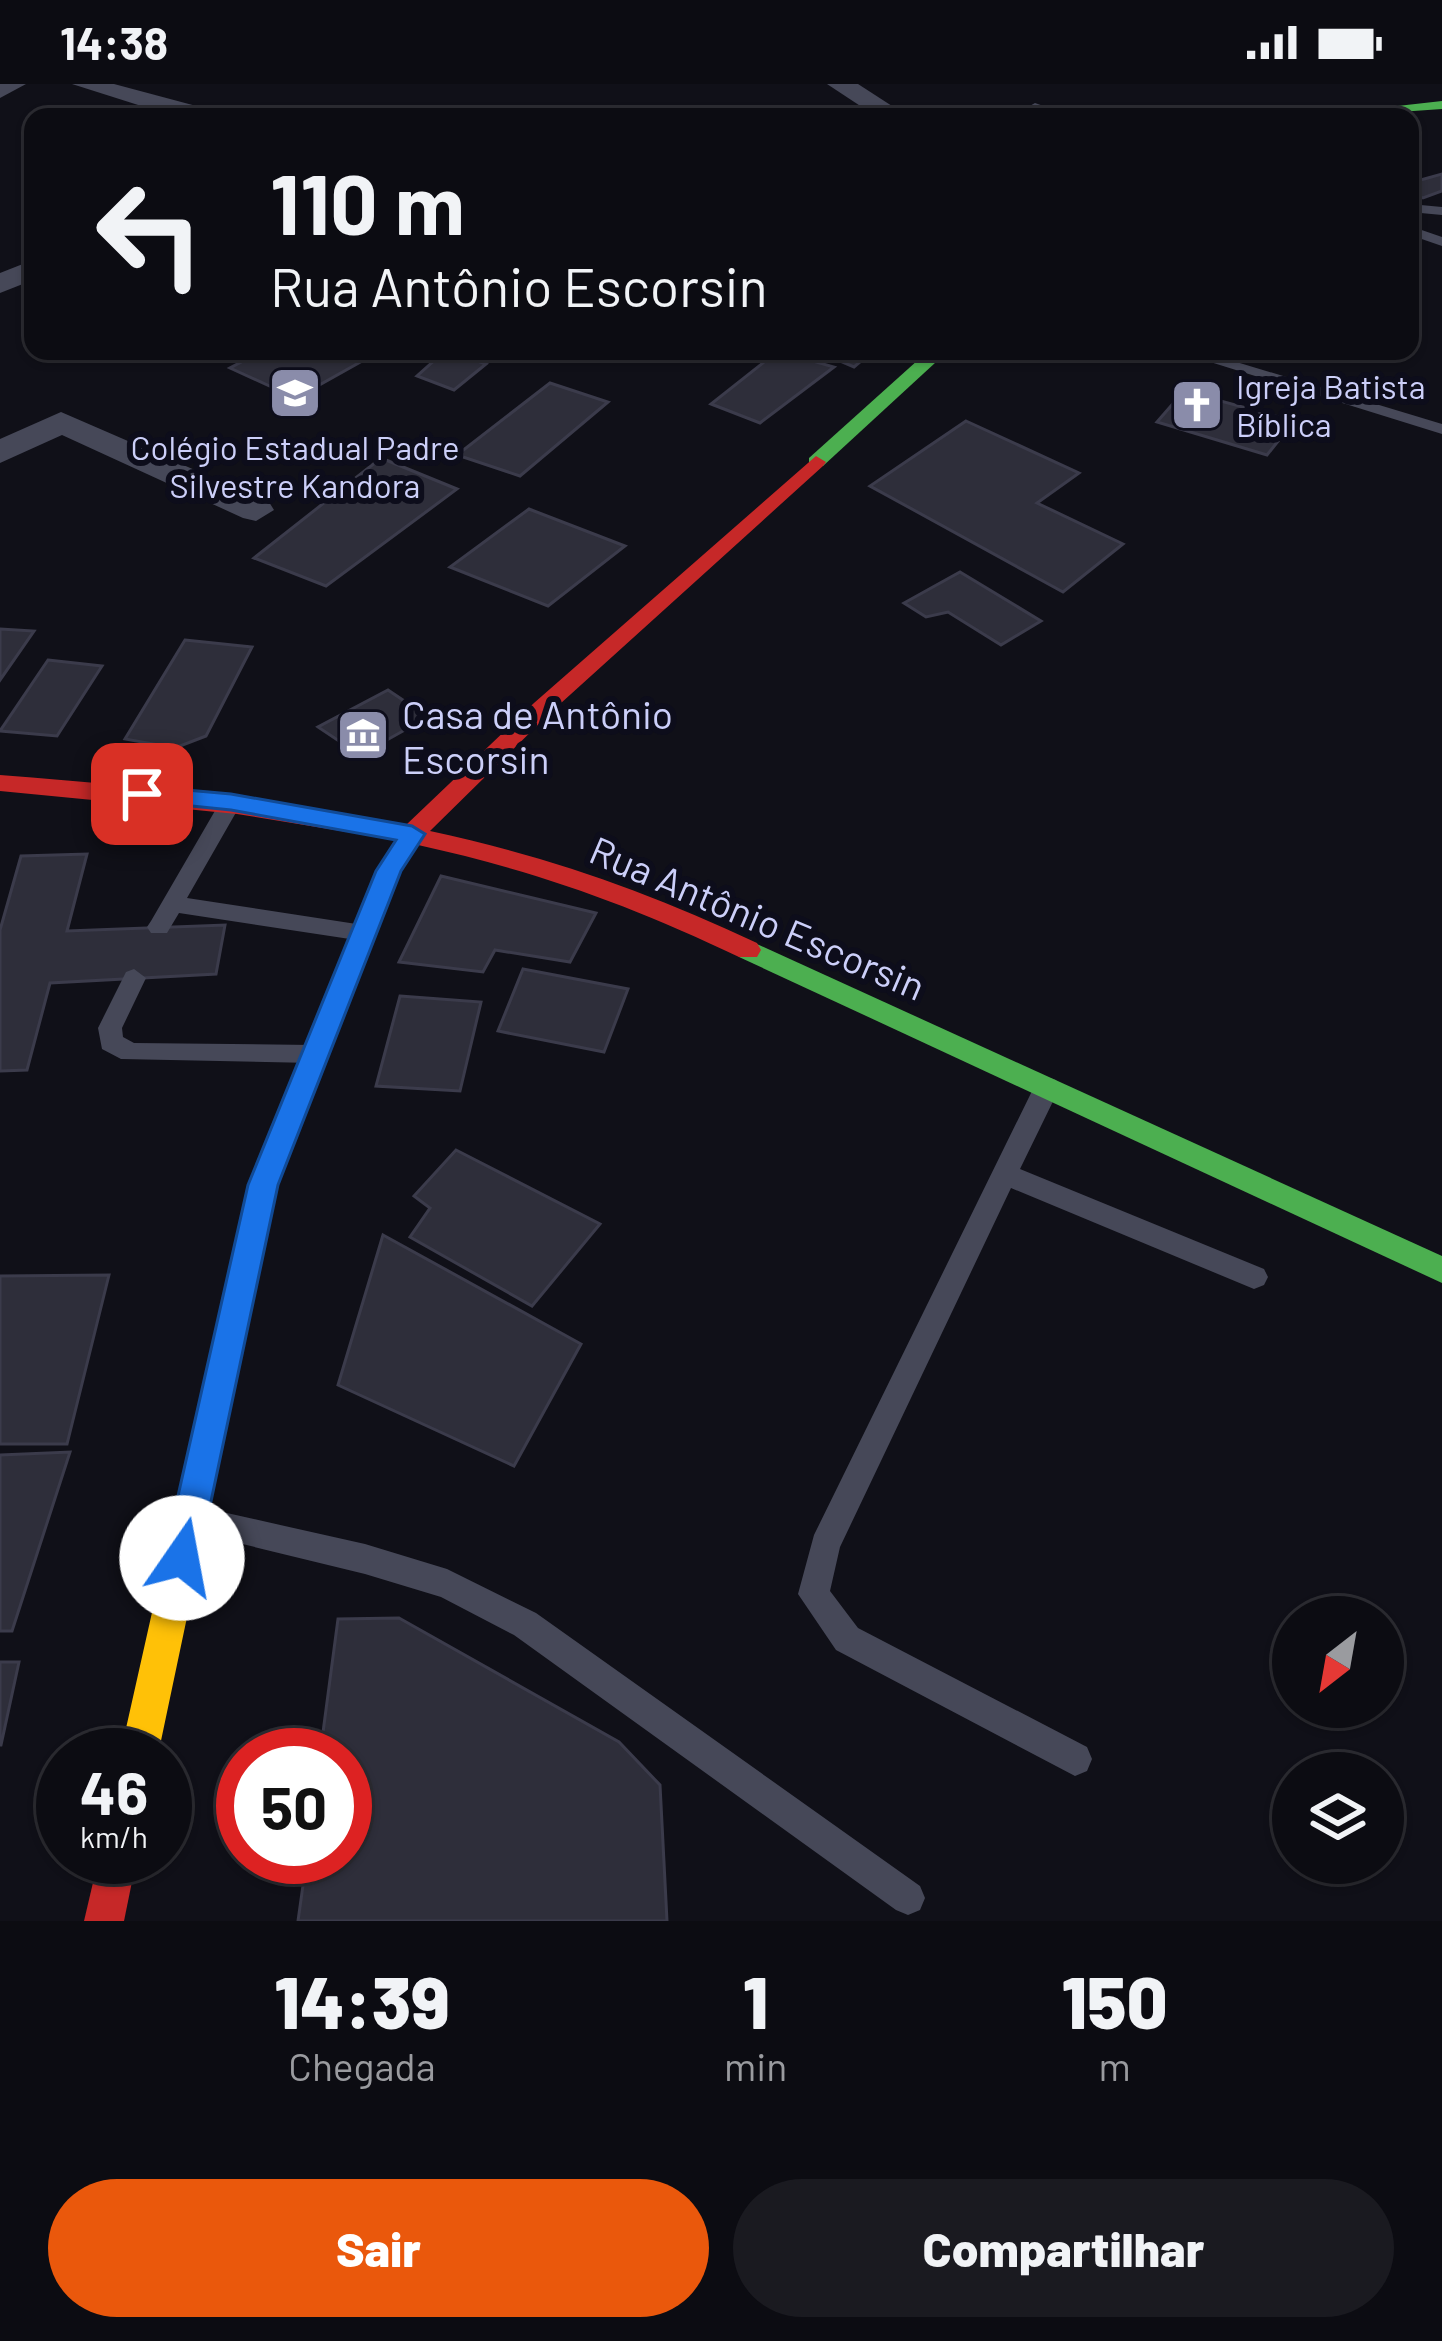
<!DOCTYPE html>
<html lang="pt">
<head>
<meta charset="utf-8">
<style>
  :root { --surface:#0c0c12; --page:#1a1a20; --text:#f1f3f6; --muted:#9a9b9f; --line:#2c2c32; --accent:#ea580c }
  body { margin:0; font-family:Barlow,sans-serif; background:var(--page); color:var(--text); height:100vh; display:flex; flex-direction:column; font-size:45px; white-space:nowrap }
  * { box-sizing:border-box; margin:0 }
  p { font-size:39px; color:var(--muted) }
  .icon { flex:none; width:66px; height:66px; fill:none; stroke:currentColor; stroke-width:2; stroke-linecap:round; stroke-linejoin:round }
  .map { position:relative; height:1837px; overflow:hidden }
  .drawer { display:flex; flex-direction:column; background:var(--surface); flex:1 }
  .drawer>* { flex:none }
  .hud { position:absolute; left:24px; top:24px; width:1395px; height:252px; border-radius:24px; box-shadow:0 3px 9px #0004,0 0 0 3px var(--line); background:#0c0c12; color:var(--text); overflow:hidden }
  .needle { width:78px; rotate:211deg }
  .fabs { position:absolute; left:1272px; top:1512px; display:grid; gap:24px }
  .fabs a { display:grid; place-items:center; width:132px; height:132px; border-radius:50%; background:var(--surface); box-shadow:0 3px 9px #0004,0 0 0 3px var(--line); font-size:60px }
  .speed { position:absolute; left:36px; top:1644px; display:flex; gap:24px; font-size:60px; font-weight:700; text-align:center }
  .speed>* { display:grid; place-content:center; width:156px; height:156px; border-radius:50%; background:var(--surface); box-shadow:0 3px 9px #0004,0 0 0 3px var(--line); line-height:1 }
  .speed small { font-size:30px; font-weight:400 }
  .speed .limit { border:18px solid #d22; background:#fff; color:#111 }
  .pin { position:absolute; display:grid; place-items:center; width:102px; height:102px; color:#fff; margin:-51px; border-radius:24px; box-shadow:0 6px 18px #0006 }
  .me { position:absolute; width:132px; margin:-66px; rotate:12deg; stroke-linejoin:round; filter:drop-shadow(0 0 9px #0008) }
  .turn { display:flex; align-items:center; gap:42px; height:252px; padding:0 48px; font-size:54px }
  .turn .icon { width:156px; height:156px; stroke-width:2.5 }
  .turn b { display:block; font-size:84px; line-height:102px }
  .eta { display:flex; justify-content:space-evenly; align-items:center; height:204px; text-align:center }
  .eta b { font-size:72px; font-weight:800; line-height:84px }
  .action { display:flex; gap:24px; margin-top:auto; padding:24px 48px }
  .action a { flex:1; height:138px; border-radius:72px; background:var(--accent); color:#fff; font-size:48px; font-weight:800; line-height:138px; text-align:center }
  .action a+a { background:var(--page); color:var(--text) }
  .status { display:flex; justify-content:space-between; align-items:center; height:84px; padding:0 60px; background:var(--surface); direction:ltr }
  .status svg { height:33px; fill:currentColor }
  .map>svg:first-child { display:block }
</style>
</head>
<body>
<div class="status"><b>14:38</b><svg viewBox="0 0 49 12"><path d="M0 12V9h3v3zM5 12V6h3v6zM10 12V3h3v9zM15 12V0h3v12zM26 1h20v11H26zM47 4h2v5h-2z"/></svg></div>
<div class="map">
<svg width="1442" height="1837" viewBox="0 0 1442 1837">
  <rect width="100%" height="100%" fill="#101018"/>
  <g fill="#2e2e3a" stroke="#3b3b4b" stroke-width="3">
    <path d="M 1442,90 L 1442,107 L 1423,114 L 1410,108 L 1410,99 Z"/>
    <path d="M 262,267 L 380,267 L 296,314 L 230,284 Z"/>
    <path d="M 445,267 L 448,267 L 486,280 L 454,306 L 417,292 Z"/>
    <path d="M 778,267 L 834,283 L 760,339 L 711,320 Z"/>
    <path d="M 817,267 L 873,267 L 854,283 Z"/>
    <path d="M 550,299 L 608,318 L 520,392 L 457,371 Z"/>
    <path d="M 1184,307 L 1294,337 L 1267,371 L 1157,338 Z"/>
    <path d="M 966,337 L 1079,389 L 1037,419 L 1123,460 L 1063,508 L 870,402 Z"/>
    <path d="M 381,374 L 457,405 L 326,502 L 254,474 Z"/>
    <path d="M 529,425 L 625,462 L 548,522 L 450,483 Z"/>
    <path d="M 960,488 L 1041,537 L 1001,561 L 948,528 L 926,533 L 904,519 Z"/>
    <path d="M 0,545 L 34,547 L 0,596 Z"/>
    <path d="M 185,556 L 252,563 L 206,652 L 175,664 L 125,655 Z"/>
    <path d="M 48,576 L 102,582 L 57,652 L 0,647 Z"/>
    <path d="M 388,606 L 428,633 L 360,671 L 318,643 Z"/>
    <path d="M 87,770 L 67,847 L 225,841 L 216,890 L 50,899 L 27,986 L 0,987 L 0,846 L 21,772 Z"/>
    <path d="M 441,792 L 596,829 L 570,878 L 495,866 L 483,888 L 399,878 Z"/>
    <path d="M 523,885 L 628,905 L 604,968 L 498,947 Z"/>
    <path d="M 400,912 L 481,918 L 460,1007 L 376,1002 Z"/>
    <path d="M 456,1066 L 600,1140 L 532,1222 L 410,1153 L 430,1124 L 414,1112 Z"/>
    <path d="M 383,1151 L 581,1260 L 514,1382 L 338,1301 Z"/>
    <path d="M 109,1191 L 67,1360 L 0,1360 L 0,1192 Z"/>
    <path d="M 70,1368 L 12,1547 L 0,1547 L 0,1371 Z"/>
    <path d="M 399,1534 L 619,1658 L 660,1701 L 667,1837 L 298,1837 L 307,1773 L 345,1773 L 345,1671 L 320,1671 L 338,1535 Z"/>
    <path d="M 0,1578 L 19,1578 L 1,1661 L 0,1661 Z"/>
  </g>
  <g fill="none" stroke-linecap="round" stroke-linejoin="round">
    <g fill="#464858" fill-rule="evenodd">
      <path d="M 1035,19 L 1066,30 L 1068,33 C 1053,33 1040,33 1028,23 Z"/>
      <path d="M 1410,120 L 1442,123 L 1442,131 L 1410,128 Z"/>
      <path d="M 1410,142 L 1442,153 L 1442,162 L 1410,151 Z"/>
      <path d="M 1175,267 L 1200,267 L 1442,340 L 1442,350 Z"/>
      <path d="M 231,711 L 242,718 L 187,814 L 363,841 L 375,849 L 371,855 L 363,857 L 179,829 L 167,849 L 151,849 L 147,843 L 151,837 L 223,713 Z"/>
      <path d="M 134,885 L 146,894 L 122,944 L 123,953 L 134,959 L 313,961 L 322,963 L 325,970 L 322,977 L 313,979 L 121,975 L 102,965 L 98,944 L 126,888 Z"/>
      <path d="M 1047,993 L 1056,996 L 1060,1003 L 1020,1085 L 1264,1185 L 1268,1193 L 1264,1201 L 1254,1205 L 1011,1104 L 840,1463 L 830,1507 L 858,1544 L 1087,1663 L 1092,1675 L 1087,1687 L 1075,1692 L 836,1566 L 798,1510 L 814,1451 L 1034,1003 L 1038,996 Z"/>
      <path d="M 200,1423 L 365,1460 L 447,1485 L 536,1529 L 920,1802 L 925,1814 L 920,1826 L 908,1831 L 896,1826 L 514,1551 L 441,1513 L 365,1490 L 189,1447 L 185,1437 L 189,1427 Z"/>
    </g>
    <g fill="#464858" fill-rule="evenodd">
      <path d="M 0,0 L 26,0 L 0,14 Z"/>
      <path d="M 72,0 L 114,0 L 215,27 L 219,33 L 176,33 Z"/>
      <path d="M 827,0 L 858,0 L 909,33 L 877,33 Z"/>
      <path d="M 33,176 L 33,196 L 0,209 L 0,189 Z"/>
      <path d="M 61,328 L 269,418 L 274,426 L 256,437 L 243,434 L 62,351 L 0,379 L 0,355 Z"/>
    </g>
    <g fill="#4caf50" fill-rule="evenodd">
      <path d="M 1442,17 L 1442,25 L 1328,33 L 1335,29 Z"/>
      <path d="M 928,267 L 948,267 L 823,382 L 809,382 L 809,374 Z"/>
      <path d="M 748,856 L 1442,1172 L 1442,1199 L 739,873 L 735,866 L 739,859 Z"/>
    </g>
    <path fill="#ffc107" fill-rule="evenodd" d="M 331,921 L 345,931 L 278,1101 L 158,1671 L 120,1671 L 248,1101 L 317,931 Z"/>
    <g fill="#c62828" fill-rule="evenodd">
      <path d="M 816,372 L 826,378 L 823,382 L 550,629 L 430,747 C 547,772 649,808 757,859 L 761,866 L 757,873 L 739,873 C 630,821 536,787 418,761 L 401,787 L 345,931 L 331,941 L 317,931 L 376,786 L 396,756 L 237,730 L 0,707 L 0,691 C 136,702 273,713 406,741 L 534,619 Z"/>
      <path d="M 99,1773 L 137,1773 L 124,1837 L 84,1837 Z"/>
    </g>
  </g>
  <path fill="#1a73e8" stroke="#114b97" stroke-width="3" d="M 142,702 L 231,710 L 412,742 L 425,750 L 401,787 L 278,1101 L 199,1474 L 194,1486 L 182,1491 L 169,1486 L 164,1474 L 248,1101 L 376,787 L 396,756 L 231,726 L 133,716 L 129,710 Z"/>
  <defs>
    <g id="school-square" transform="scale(2.7)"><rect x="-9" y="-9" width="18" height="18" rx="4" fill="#8a8caa" stroke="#0d0d1b"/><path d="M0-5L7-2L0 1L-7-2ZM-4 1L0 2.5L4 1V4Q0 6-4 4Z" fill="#fff"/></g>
    <g id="church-square" transform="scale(2.7)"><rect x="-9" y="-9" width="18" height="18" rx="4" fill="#8a8caa" stroke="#0d0d1b"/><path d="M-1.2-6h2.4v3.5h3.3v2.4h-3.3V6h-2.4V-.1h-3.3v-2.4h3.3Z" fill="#fff"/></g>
    <g id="museum-square" transform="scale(2.7)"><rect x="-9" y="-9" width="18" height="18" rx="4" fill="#8a8caa" stroke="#0d0d1b"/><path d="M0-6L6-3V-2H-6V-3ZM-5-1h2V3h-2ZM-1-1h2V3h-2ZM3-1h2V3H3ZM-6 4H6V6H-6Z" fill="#fff"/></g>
  </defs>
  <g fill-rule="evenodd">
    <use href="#school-square" x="295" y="309"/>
    <use href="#church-square" x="1197" y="321"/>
    <use href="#museum-square" x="363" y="651"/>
  </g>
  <g text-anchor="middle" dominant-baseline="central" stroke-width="12" stroke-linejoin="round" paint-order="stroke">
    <g font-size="33" fill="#cccff9" stroke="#0d0d1b" text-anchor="start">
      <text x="1236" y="302">Igreja Batista<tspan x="1236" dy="38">Bíblica</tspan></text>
      <text x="295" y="363" text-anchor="middle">Colégio Estadual Padre<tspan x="295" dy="38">Silvestre Kandora</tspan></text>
    </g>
    <g font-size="39" fill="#cccff9" stroke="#0d0d1b" text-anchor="start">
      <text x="402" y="629">Casa de Antônio<tspan x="402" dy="45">Escorsin</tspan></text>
    </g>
    <g font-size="39" fill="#cccff9" stroke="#0d0d1b">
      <text transform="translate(758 833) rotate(23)">Rua Antônio Escorsin</text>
    </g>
  </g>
</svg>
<div class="fabs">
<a><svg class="needle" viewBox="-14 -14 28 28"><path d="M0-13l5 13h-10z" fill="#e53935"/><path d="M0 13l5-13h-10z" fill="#9a9b9f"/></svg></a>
<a><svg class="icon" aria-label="layers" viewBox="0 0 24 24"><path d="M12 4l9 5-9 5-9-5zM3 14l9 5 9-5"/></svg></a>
</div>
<div class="speed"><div>46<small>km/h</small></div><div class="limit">50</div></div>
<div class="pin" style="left:142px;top:710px;background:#d93025"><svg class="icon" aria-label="arrive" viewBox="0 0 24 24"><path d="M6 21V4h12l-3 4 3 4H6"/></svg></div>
<svg class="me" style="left:182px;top:1474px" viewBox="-20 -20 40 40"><circle r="19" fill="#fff"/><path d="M0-13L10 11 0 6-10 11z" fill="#1a73e8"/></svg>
<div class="hud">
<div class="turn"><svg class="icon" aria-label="left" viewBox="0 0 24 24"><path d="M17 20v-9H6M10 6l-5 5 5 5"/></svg><div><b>110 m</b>Rua Antônio Escorsin</div></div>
</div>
</div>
<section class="drawer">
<div class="eta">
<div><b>14:39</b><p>Chegada</p></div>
<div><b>1</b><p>min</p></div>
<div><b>150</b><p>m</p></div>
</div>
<div class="action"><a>Sair</a><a>Compartilhar</a></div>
</section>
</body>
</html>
